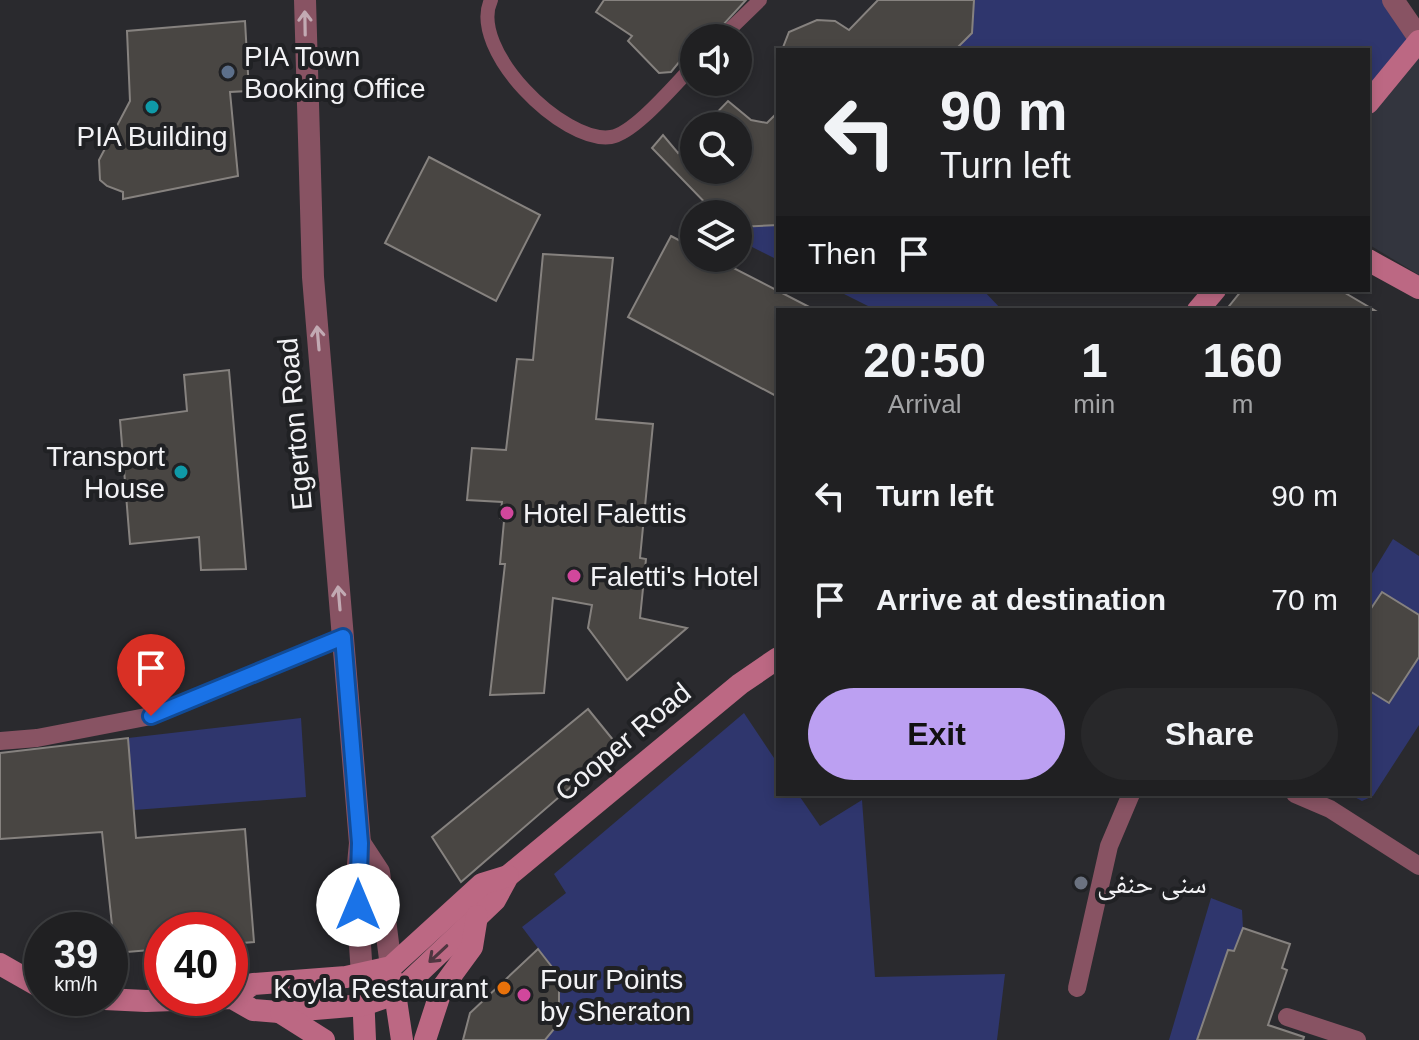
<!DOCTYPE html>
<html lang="en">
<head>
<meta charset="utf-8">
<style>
  :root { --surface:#202022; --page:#28282a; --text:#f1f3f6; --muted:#a2a3a5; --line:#3d3e40; --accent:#bca0f2 }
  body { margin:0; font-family:Helvetica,"Noto Naskh Arabic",sans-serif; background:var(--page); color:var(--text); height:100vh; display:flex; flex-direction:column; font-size:30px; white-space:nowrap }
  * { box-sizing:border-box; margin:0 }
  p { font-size:26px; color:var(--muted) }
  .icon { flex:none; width:44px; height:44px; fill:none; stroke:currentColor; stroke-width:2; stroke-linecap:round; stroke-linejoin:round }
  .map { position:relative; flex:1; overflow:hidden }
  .details { position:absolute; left:776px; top:308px; width:594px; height:488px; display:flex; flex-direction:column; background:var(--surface); border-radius:0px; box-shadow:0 4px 12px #0003,0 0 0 2px var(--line) }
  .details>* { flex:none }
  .guide { position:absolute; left:776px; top:48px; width:594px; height:244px; border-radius:0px; box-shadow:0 4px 12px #0003,0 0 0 2px var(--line); background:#202022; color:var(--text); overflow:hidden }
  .tools { position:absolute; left:680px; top:24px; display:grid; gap:16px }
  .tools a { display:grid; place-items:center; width:72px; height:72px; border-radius:50%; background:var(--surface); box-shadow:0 4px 12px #0003,0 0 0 2px var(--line); font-size:40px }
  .speed { position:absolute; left:24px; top:912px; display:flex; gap:16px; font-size:40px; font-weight:700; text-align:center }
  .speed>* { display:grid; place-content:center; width:104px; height:104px; border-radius:50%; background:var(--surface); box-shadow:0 4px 12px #0003,0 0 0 2px var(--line); line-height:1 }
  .speed small { font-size:20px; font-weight:400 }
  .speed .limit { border:12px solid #d22; background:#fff; color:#111 }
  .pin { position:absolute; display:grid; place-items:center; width:68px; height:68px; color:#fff; margin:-82px -34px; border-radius:50% 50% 50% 0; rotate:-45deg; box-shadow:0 0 8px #0007 }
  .pin .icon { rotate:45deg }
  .me { position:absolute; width:88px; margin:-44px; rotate:0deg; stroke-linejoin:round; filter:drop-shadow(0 0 6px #0008) }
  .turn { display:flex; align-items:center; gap:28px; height:168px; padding:0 32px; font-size:36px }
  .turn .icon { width:104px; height:104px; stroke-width:2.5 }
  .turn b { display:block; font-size:56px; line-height:68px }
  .then { display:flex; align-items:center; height:76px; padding:0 32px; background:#0003; gap:16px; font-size:30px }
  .eta { display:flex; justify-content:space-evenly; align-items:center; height:136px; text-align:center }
  .eta b { font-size:48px; font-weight:600; line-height:56px }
  .primary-button { display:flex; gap:16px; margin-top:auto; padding:16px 32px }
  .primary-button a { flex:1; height:92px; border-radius:48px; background:var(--accent); color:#111; font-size:32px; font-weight:600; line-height:92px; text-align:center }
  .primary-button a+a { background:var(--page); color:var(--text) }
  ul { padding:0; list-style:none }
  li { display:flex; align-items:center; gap:24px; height:104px; padding:0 32px }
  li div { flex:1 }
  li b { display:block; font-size:30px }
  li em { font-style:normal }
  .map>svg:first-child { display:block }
</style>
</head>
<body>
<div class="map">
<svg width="1419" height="1040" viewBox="0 0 1419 1040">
  <rect width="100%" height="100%" fill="#2a2a2e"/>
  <path fill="#33353e" d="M 1419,32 L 1419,275 L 1368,244 L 1368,101 Z"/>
  <g fill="#2f366d">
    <path d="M 974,0 L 1391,0 L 1419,29 L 1368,105 L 1368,50 L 955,50 L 972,33 Z"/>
    <path d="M 778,225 L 778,260 L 738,240 L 738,227 Z"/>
    <path d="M 836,290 L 983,290 L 1002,310 L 876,310 Z"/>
    <path d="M 1393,539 L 1419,556 L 1419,725 L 1373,796 L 1362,801 L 1349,794 L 1368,794 L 1368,580 Z"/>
    <path d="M 744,713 L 778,764 L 778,794 L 798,794 L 820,826 L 862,800 L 875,977 L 1005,974 L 997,1040 L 545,1040 L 559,1023 L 559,976 L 522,927 L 566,893 L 554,874 Z"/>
    <path d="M 301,718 L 306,797 L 134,810 L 128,738 Z"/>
    <path d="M 1211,898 L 1242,910 L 1243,928 L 1234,951 L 1228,950 L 1197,1040 L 1169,1040 Z"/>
  </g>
  <g fill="#494643" stroke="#86827f" stroke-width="2">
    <path d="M 604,0 L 746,0 L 711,38 L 694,38 L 694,44 L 671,72 L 659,73 L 628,41 L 632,36 L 596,12 Z"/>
    <path d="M 878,0 L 974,0 L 972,33 L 955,50 L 782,50 L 789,32 L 817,20 L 835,21 L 849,30 Z"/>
    <path d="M 245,21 L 249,91 L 230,92 L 238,176 L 123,199 L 123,192 L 107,186 L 100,180 L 99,160 L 130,101 L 127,31 Z"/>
    <path d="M 728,101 L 751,120 L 767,123 L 778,112 L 778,225 L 738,227 L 738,214 L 716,214 L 652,148 L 663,135 L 678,153 L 694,136 L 694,170 L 738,170 L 738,126 L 704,126 Z"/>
    <path d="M 429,157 L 540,215 L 496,301 L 385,243 Z"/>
    <path d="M 671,236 L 694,248 L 694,258 L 714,258 L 815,310 L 778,310 L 778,397 L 628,317 Z"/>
    <path d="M 543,254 L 613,258 L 596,419 L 653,424 L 640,558 L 646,559 L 640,618 L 687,628 L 627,680 L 588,628 L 592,605 L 553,598 L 544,693 L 490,695 L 505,564 L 500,564 L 504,521 L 500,518 L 502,502 L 467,500 L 472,448 L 506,450 L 517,359 L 533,360 Z"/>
    <path d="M 1242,290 L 1340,290 L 1374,310 L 1226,310 Z"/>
    <path d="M 229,370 L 246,569 L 201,570 L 199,537 L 130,544 L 120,420 L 187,411 L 184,375 Z"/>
    <path d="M 1382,592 L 1419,615 L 1419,657 L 1389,703 L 1368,690 L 1368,613 Z"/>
    <path d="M 588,709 L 618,746 L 461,882 L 432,837 Z"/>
    <path d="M 128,738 L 136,838 L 245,829 L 254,942 L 230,944 L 230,930 L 162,930 L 162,949 L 115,953 L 102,832 L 0,839 L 0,753 Z"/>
    <path d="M 1243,928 L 1290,944 L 1282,968 L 1287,970 L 1268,1025 L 1304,1037 L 1303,1040 L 1197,1040 L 1228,950 L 1234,951 Z"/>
    <path d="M 538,949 L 559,976 L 559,1023 L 545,1040 L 463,1040 L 470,1013 Z"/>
  </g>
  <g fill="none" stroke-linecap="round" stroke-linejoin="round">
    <g stroke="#885363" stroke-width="14">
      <path d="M 491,0 C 468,49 563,144 611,137 C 635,133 676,83 694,65"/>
      <path d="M 721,38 L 760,0"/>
    </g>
    <g stroke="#885363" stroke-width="18">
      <path d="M 0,741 L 37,738 L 151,716 L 343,637"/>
      <path d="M 1295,794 L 1330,809 L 1419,866"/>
      <path d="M 1077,988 L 1109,846 L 1131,794"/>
      <path d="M 1287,1017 L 1357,1040"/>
    </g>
    <g stroke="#885363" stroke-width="22">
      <path d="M 305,0 L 313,277 L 360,843 L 356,885 L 362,975"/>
      <path d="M 1393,0 L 1419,38"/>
      <path d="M 360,843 L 379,872 L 391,967"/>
    </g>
    <g stroke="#bc6883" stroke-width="22">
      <path d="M 1368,103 L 1419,41"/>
      <path d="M 1368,260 L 1419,288"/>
      <path d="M 1198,310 L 1215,290"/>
      <path d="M 0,964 L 42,988"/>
      <path d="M 393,980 L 402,1040"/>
      <path d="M 363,993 L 365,1040"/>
      <path d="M 84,998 L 146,1001 L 232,998 L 253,1010 L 279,1012 L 363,1005 L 386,997 L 408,983 L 495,900 L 508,876 L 740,684 L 778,658"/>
      <path d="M 232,998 L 253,984 L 346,977 L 391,967 L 482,884 L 508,876"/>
      <path d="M 281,1013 L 324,1040"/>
      <path d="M 425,1040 L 442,988 L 472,947 L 477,916"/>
    </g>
  </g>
  <defs><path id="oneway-shaft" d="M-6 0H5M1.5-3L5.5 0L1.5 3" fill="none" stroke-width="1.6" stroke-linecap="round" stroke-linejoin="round" transform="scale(2)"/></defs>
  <g stroke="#c2aab3">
    <use href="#oneway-shaft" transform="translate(305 23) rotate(-91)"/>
    <use href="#oneway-shaft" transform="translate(318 338) rotate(-95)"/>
    <use href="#oneway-shaft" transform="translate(339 598) rotate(-95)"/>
  </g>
  <use stroke="#4f3640" href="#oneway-shaft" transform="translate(438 954) rotate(137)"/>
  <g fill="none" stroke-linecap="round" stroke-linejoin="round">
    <g stroke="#114b97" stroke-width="20">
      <path id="route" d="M 151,716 L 343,637 L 360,843 L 358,905"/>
    </g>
    <use href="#route" stroke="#1a73e8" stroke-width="14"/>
  </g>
  <circle fill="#5c6f8a" stroke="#202124" stroke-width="3" cx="228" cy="72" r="8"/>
  <g fill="#0f9aa8" stroke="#202124" stroke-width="3">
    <circle cx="152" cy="107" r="8"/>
    <circle cx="181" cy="472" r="8"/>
  </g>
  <g fill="#d1479c" stroke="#202124" stroke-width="3">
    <circle cx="507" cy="513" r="8"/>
    <circle cx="574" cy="576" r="8"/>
    <circle cx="524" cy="995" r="8"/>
  </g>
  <circle fill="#6b7280" stroke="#202124" stroke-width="3" cx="1081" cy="883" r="8"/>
  <circle fill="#e8710a" stroke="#202124" stroke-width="3" cx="504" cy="988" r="8"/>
  <g text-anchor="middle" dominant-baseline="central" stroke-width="8" stroke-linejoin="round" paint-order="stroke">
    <g font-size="28" fill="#f2f2f5" stroke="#202124" text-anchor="start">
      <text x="244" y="56">PIA Town<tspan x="244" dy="32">Booking Office</tspan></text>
      <text x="152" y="136" text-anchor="middle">PIA Building</text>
      <text x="165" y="456" text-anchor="end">Transport<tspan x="165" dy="32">House</tspan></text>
      <text x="523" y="513">Hotel Falettis</text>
      <text x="590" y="576">Faletti's Hotel</text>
      <text x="1097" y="883">سنی حنفی</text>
      <text x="540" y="979">Four Points<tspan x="540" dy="32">by Sheraton</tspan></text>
      <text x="488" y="988" text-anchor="end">Koyla Restaurant</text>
    </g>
    <g font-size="28" fill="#f2f2f5" stroke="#202124">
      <text transform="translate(295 424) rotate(-95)">Egerton Road</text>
      <text transform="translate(623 742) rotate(-40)">Cooper Road</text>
    </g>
  </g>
</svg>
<div class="tools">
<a><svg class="icon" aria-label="sound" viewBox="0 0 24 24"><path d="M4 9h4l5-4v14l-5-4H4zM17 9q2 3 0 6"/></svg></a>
<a><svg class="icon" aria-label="search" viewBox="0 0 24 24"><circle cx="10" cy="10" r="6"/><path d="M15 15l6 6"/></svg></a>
<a><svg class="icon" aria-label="layers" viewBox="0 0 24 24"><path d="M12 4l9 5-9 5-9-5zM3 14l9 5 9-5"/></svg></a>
</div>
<div class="speed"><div>39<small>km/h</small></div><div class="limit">40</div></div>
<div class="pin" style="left:151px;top:716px;background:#d93025"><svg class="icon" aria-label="arrive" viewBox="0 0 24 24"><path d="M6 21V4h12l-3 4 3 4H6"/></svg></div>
<svg class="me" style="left:358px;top:905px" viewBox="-20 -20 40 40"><circle r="19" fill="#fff"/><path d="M0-13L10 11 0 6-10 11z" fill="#1a73e8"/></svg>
<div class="guide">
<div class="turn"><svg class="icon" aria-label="left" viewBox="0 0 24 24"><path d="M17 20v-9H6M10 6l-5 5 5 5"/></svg><div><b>90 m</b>Turn left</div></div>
<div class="then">Then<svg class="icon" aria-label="arrive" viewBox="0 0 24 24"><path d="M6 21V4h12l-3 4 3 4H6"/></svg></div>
</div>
<section class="details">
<div class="eta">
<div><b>20:50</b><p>Arrival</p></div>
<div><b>1</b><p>min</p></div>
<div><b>160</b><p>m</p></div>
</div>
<ul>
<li><svg class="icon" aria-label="left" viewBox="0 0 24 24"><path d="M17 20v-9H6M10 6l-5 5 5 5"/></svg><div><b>Turn left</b></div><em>90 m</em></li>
<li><svg class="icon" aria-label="arrive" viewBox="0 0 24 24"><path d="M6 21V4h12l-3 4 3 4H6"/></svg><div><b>Arrive at destination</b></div><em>70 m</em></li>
</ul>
<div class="primary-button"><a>Exit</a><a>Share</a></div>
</section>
</div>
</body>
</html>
